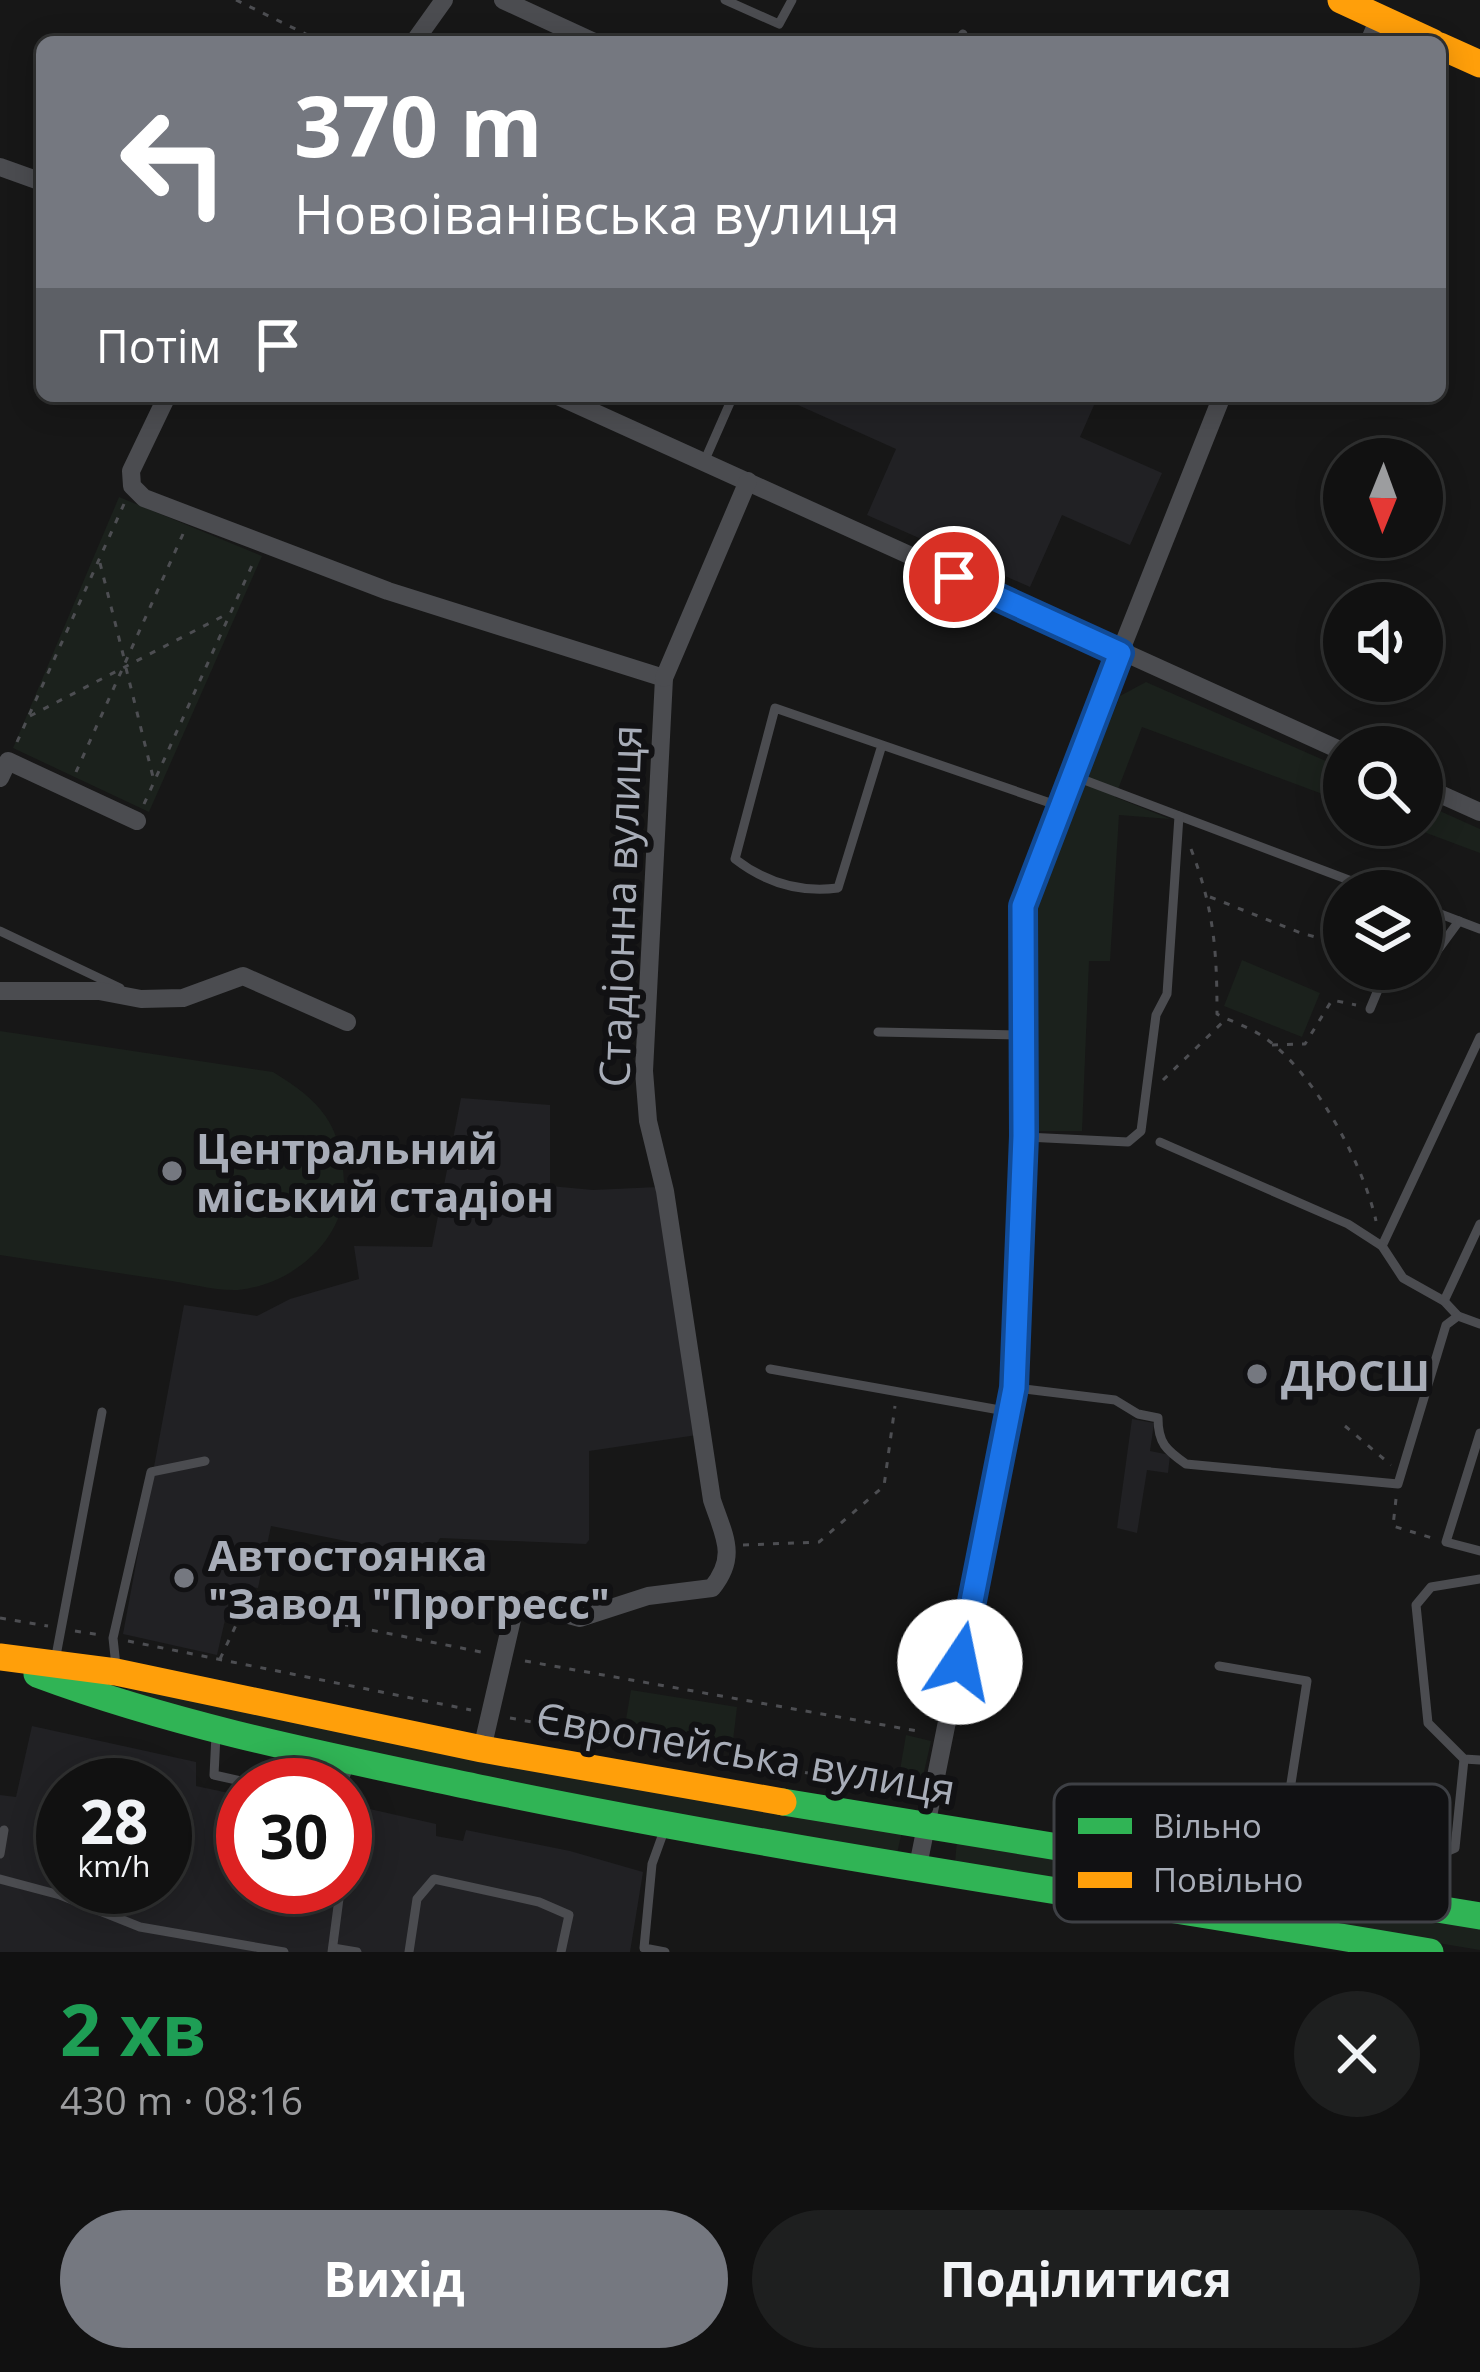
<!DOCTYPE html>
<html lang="uk">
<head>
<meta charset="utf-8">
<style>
  :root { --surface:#111; --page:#1e1f1f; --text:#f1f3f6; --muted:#9c9d9f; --line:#303131; --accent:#757880 }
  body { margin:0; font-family:"Open Sans",sans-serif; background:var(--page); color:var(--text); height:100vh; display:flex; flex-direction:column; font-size:45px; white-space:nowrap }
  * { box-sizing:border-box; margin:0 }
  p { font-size:39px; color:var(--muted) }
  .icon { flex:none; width:66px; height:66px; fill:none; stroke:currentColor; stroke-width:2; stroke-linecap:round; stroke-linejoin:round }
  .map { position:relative; height:1952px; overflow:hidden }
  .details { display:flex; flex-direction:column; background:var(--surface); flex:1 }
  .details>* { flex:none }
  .top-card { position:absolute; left:36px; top:36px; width:1410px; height:366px; border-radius:18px; box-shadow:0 6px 30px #0003,0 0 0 3px var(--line); background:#757880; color:#fff; overflow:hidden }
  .needle { width:78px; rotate:181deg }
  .fabs { position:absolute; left:1323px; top:438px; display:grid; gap:24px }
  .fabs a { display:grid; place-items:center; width:120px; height:120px; border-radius:50%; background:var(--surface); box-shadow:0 6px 30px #0003,0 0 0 3px var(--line); font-size:60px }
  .speed { position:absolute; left:36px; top:1758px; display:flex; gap:24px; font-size:60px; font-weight:700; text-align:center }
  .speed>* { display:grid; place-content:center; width:156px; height:156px; border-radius:50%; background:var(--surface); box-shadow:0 6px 30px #0003,0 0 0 3px var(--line); line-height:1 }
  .speed small { font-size:30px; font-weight:400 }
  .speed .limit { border:18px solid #d22; background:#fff; color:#111 }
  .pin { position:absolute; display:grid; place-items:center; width:102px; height:102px; color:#fff; margin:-51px; border:6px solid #fff; border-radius:50%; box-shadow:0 3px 12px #0007 }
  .me { position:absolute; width:132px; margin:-66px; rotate:11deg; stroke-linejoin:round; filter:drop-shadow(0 0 9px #0008) }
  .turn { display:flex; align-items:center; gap:42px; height:252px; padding:0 60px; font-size:54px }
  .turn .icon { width:156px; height:156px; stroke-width:2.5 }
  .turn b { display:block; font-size:84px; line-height:102px }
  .then { display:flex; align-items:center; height:114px; padding:0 60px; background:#0003; gap:24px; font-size:45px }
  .round { display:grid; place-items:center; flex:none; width:126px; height:126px; border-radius:63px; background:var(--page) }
  .overview { display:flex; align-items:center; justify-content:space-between; height:204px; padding:0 60px }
  h1 { font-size:72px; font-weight:700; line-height:90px; color:#1e9e55 }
  .action { display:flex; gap:24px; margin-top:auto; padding:24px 60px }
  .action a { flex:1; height:138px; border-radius:72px; background:var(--accent); color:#fff; font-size:48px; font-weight:700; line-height:138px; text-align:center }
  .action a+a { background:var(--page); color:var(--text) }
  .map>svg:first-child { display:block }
</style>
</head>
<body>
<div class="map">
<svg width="1480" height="1952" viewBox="0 0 1480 1952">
  <rect width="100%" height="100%" fill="#171717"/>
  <g fill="#212124" fill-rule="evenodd">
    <path d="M 778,396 L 1098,396 L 1080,437 L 1162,473 L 1130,545 L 1062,515 L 1030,587 L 867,515 L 896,449 Z"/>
    <path d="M 461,1098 L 550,1105 L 550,1186 L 593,1190 L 658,1187 L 697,1435 L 589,1451 L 589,1540 L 586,1544 L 440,1538 L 431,1552 L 391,1550 L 271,1526 L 258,1588 L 233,1585 L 217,1655 L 123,1634 L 184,1305 L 257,1316 L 290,1299 L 359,1279 L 354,1246 L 432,1247 Z"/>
    <path d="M 1132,1419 L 1154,1423 L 1150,1451 L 1170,1455 L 1168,1473 L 1147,1470 L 1137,1533 L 1117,1528 Z"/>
    <path d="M 32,1726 L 196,1762 L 196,1786 L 243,1796 L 243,1887 L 345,1887 L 345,1817 L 349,1817 L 352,1805 L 436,1824 L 436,1836 L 463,1841 L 466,1830 L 570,1851 L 643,1872 L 630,1952 L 0,1952 L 0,1795 L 16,1797 ZM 63,1785 L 165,1785 L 165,1887 L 63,1887 Z"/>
  </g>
  <g fill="#1b211c">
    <path d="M 119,497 L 262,556 L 149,812 L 13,748 Z"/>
    <path d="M 1146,682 L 1344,769 L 1344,802 L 1142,727 L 1115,797 L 1170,819 L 1119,815 L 1110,961 L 1089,961 L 1082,1131 L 1038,1131 L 1037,902 L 1120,696 Z"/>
    <path d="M 1422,803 L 1480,829 L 1480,853 L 1405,825 L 1422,825 Z"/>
    <path d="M 1242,960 L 1320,993 L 1302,1037 L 1224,1006 Z"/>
    <path d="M 0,1031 L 273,1072 C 321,1101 341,1124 344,1181 C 348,1239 292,1285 238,1290 C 215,1291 188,1283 165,1280 C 110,1272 55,1263 0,1255 Z"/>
    <path d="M 129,1681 L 902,1831 L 897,1854 L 571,1797 L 125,1700 Z"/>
    <path d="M 631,1690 L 737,1707 L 732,1749 L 624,1731 Z"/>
    <path d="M 906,1735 L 931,1741 L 922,1781 L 915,1789 L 881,1788 L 884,1769 L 900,1770 Z"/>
    <path d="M 957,1840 L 1480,1925 L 1480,1950 L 955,1863 Z"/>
  </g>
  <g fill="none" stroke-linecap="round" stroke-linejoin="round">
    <g stroke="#4d4e52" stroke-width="3" stroke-dasharray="6 9" stroke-linecap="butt">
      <path d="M 236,0 L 322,42"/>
      <path d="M 100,563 L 124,658"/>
      <path d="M 126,668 L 154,781"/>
      <path d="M 30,716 L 229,613"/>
      <path d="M 17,742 L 124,504"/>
      <path d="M 76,772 L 183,534"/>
      <path d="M 144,804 L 254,561"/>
      <path d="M 1191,849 C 1214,909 1217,951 1217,1014 C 1230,1021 1246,1026 1259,1034 C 1311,1066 1363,1162 1376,1221"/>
      <path d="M 1210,897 L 1301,933 L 1344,945"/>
      <path d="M 1272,1045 L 1305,1044 L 1332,1000 L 1356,1005"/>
      <path d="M 1163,1080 L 1225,1020"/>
      <path d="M 1345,1426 L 1391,1465"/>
      <path d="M 1396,1499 L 1393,1526 L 1432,1538"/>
      <path d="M 743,1545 L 819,1542 L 884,1486 L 895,1406"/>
      <path d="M 0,1618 L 48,1626"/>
      <path d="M 75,1631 L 101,1635"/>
      <path d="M 128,1641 L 471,1710"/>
      <path d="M 220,1659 L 237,1623 L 266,1609 L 486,1653"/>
      <path d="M 525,1661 L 923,1732"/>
      <path d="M 510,1718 L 857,1782 L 857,1790"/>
    </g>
    <g stroke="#4b4c50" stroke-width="9">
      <path d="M 725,0 L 779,24 L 792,0"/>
      <path d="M 958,42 L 963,34"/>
      <path d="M 704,462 L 733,396"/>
      <path d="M 882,745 L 838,888 C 799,893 766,883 735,859 L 775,708 L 1059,806"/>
      <path d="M 1071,775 L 1378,891"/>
      <path d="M 1422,907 L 1480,929"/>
      <path d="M 0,931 L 120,988"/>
      <path d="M 1422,957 L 1437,951 L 1459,921"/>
      <path d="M 1370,1009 L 1385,973 L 1394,969"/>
      <path d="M 878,1032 L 1023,1035"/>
      <path d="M 1480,1037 L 1382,1246 L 1403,1278 L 1444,1301 L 1458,1316 L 1480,1324"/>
      <path d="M 1026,1137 L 1128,1142 L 1141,1131 L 1156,1015 L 1167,994 L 1179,816"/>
      <path d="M 1160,1142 L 1348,1224 L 1382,1246"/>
      <path d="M 1444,1301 L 1480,1224"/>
      <path d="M 770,1369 L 1011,1412"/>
      <path d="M 1016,1388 L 1115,1400 L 1138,1414 L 1158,1418 C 1158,1443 1166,1450 1186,1464 L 1398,1484 L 1446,1325 L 1458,1316"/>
      <path d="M 1480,1433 L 1446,1542 L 1480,1551"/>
      <path d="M 1480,1579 L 1431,1587 L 1416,1605 L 1428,1723 L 1464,1759 L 1480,1760"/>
      <path d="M 55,1661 L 102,1412"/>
      <path d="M 116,1666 L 113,1638 L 151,1472 L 205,1461"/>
      <path d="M 1219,1666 L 1307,1681 L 1276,1879"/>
      <path d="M 216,1735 L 214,1775 L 259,1785"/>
      <path d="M 342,1785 L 351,1762"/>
      <path d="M 0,1854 L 4,1830"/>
      <path d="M 0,1879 L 60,1895 L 140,1927 L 284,1952"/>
      <path d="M 1436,1879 L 1441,1854 L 1455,1848 L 1464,1759"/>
      <path d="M 333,1948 L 357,1952"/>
      <path d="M 332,1952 L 340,1891 L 333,1887"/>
      <path d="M 409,1952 L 417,1899 L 434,1879 L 539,1902 L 569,1915 L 561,1952"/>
      <path d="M 665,1952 L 644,1948 L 652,1864 L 665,1828"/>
    </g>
    <g stroke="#4b4c50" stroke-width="18">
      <path d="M 503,0 L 594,42"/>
      <path d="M 414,42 L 444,0"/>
      <path d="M 1369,42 L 1379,18"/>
      <path d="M 0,167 L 42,182"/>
      <path d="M 167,396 L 131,471 L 132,486 L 144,498 L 388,591 L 664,678 L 644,1071 L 648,1121 L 665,1191 L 712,1500 C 724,1536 738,1556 712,1588 L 648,1596 L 580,1618 L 528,1604 L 513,1615 L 482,1749"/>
      <path d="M 558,396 L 1344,752"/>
      <path d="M 664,678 L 748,481"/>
      <path d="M 0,778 L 8,761 L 137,821"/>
      <path d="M 1422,786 L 1480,812"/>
      <path d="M 0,991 L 99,991 L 141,999 L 183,998 L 243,976 L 347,1022"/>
      <path d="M 918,1866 L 1014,1388 L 1024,1136 L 1023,906 L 1059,806 L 1222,396"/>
    </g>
    <g stroke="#30b455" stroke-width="27">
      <path d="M 37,1674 C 182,1728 333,1757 484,1789 C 797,1854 1115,1898 1430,1952"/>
      <path d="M 783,1802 L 1480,1916"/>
    </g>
    <g stroke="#ff9f0a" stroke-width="27">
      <path d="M 1341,0 L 1432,42"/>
      <path d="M 1440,46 L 1480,64"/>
      <path d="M 0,1657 L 116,1672 L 482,1749 L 783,1802"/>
    </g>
  </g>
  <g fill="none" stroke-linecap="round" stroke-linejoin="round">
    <g stroke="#114b97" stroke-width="30">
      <path id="route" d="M 954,577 L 1120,653 L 1023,906 L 1024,1136 L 1014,1388 L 960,1662"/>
    </g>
    <use href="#route" stroke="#1a73e8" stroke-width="21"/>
  </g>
  <g fill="#757880" stroke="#111113" stroke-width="4.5">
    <circle cx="172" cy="1171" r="12"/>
    <circle cx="1257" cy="1374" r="12"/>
    <circle cx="184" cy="1578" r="12"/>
  </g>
  <g text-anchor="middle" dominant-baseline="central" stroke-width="12" stroke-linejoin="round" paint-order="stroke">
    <g font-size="42" fill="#a8adb8" stroke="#111113">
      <text transform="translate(619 906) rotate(-88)">Стадіонна вулиця</text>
      <text transform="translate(746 1752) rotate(10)">Європейська вулиця</text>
    </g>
    <g font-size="42" font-weight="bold" fill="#a8adb8" stroke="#111113" text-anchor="start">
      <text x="196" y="1147">Центральний<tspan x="196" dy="48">міський стадіон</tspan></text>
      <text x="1281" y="1374">ДЮСШ</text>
      <text x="208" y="1554">Автостоянка<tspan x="208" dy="48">"Завод "Прогресс"</tspan></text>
    </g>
  </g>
  <rect x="1054" y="1784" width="396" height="138" rx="18" fill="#111113" stroke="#3e4045" stroke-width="3"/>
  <rect x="1078" y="1818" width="54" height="16" fill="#30b455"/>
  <rect x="1078" y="1872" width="54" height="16" fill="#ff9f0a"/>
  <g font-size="33" fill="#a8adb8">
    <text x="1153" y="1838">Вільно</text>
    <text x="1153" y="1892">Повільно</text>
  </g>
</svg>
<div class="fabs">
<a><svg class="needle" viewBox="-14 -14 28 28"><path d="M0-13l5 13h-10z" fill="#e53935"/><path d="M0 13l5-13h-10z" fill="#9c9d9f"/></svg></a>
<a><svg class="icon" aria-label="sound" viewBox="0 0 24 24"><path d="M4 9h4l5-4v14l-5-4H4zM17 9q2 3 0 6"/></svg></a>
<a><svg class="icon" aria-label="search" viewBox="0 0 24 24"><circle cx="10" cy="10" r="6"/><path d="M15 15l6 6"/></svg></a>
<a><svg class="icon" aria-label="layers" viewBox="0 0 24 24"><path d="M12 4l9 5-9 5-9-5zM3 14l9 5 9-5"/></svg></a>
</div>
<div class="speed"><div>28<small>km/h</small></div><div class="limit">30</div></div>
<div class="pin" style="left:954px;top:577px;background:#d93025"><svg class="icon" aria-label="arrive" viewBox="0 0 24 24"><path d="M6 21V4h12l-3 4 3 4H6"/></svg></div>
<svg class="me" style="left:960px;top:1662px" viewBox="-20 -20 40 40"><circle r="19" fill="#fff"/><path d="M0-13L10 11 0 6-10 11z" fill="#1a73e8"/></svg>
<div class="top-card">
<div class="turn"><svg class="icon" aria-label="left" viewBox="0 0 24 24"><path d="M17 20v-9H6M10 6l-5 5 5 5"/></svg><div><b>370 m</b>Новоіванівська вулиця</div></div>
<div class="then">Потім<svg class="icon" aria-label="arrive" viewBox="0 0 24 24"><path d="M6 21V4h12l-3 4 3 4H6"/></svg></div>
</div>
</div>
<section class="details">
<div class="overview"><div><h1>2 хв</h1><p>430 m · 08:16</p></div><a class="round"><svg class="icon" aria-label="close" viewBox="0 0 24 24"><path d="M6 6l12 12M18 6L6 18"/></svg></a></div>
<div class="action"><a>Вихід</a><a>Поділитися</a></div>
</section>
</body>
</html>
